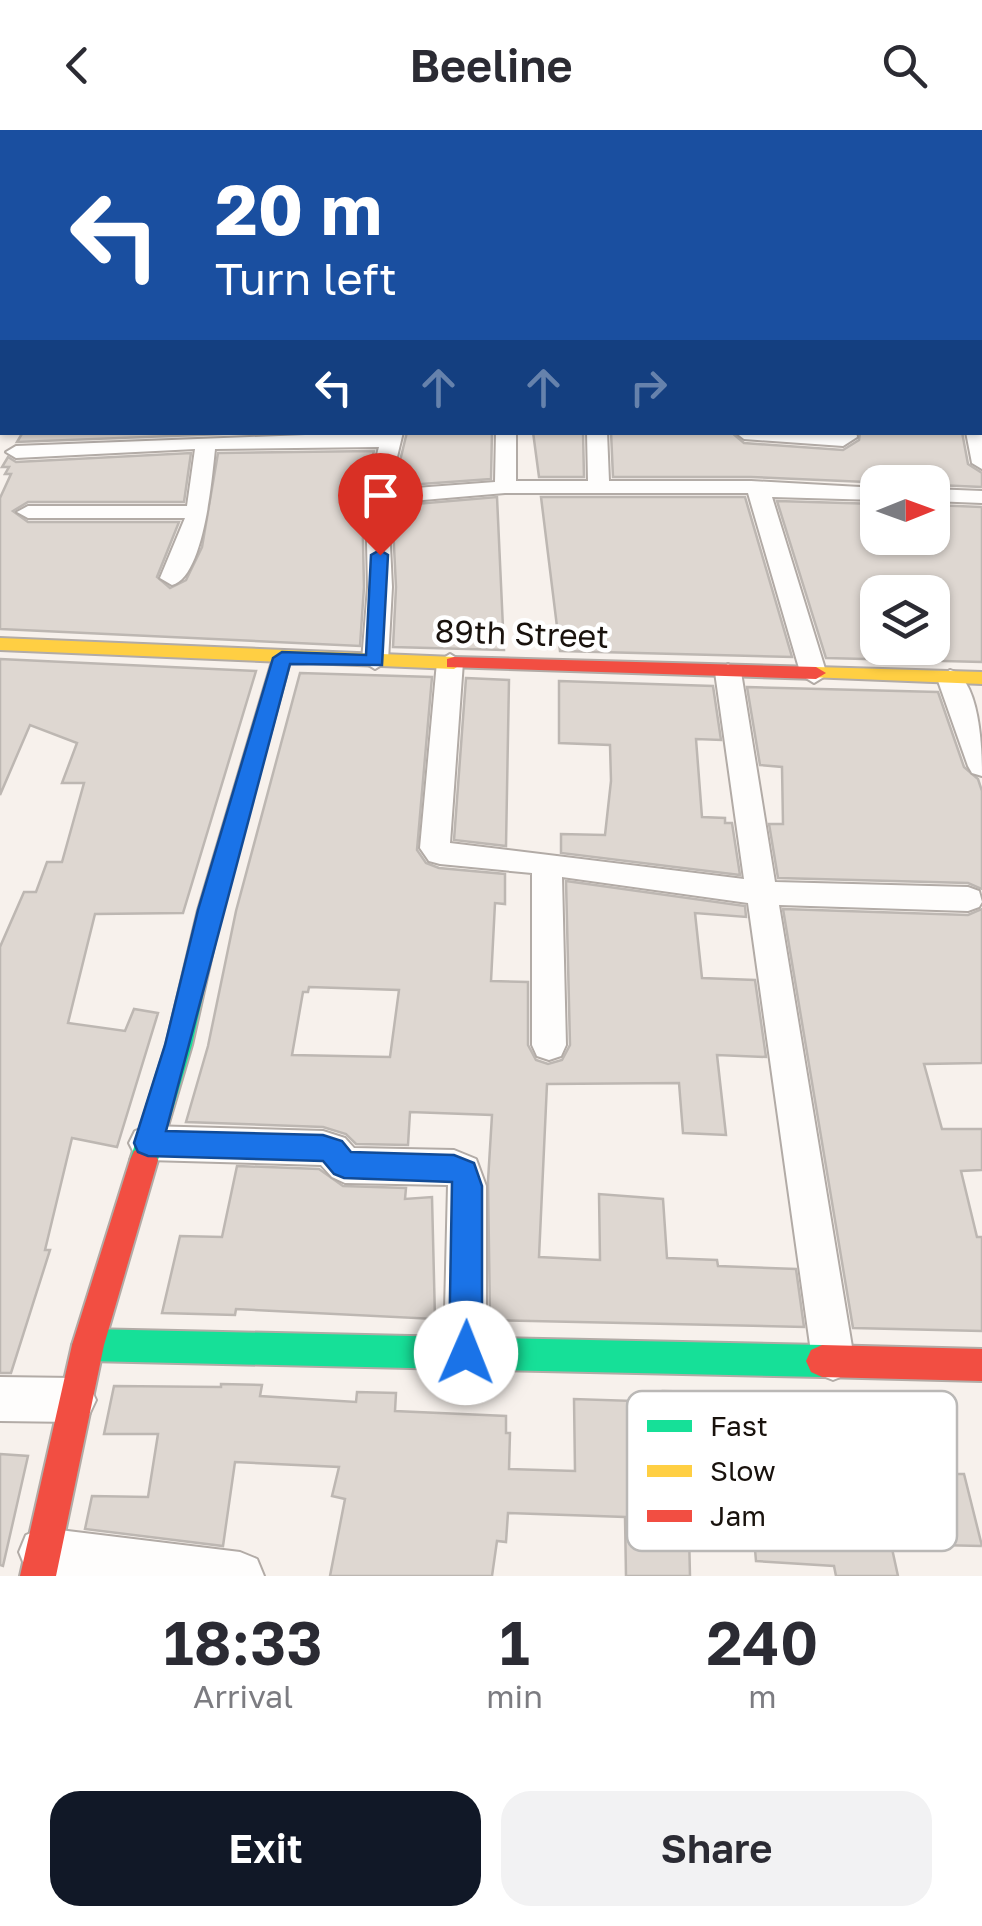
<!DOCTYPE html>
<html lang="en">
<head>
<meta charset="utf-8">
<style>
  :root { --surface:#fff; --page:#f2f2f3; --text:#2b2b33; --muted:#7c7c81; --accent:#111827 }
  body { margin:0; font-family:"Golos Text",sans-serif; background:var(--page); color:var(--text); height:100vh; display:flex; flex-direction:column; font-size:38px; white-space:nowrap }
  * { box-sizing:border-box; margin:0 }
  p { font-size:32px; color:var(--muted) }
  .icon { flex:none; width:55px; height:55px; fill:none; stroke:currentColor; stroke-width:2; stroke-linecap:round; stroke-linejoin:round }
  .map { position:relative; height:1446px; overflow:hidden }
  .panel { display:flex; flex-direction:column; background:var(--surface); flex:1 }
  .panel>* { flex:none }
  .guide { position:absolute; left:0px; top:0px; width:982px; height:305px; box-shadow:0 2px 8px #0004; background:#1a4fa0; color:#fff; overflow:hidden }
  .needle { width:65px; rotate:89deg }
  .controls { position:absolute; left:860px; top:335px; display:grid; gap:20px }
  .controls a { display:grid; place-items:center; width:90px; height:90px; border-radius:20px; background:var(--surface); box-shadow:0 2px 8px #0004; font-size:50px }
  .pin { position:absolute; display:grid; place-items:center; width:85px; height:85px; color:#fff; margin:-102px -42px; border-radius:50% 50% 50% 0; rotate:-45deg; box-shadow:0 0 10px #0007 }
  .pin .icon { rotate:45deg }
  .me { position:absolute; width:110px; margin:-55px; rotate:1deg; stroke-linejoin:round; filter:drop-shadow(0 0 8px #0008) }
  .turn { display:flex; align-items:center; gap:35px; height:210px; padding:0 50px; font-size:45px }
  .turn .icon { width:130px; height:130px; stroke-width:2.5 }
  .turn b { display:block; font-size:70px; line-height:85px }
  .lanes { display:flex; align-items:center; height:95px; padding:0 50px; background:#0003; justify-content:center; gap:50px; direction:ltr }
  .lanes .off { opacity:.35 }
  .eta { display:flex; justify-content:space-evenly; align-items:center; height:170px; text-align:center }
  .eta b { font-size:60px; font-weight:600; line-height:70px }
  .cta { display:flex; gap:20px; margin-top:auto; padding:20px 50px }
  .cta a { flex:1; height:115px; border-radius:30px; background:var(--accent); color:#fff; font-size:40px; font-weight:600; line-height:115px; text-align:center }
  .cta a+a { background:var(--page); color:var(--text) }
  header { display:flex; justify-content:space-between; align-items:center; height:130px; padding:0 50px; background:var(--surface); font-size:45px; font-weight:600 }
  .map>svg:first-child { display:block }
</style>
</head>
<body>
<header><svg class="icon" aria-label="back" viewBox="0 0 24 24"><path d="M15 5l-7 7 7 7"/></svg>Beeline<svg class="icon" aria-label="search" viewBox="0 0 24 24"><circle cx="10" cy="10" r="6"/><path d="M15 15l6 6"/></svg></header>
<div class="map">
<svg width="982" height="1446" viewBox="0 0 982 1446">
  <rect width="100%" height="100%" fill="#f7f1ec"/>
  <g fill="#ded7d1" stroke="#bdb7b2" stroke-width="2.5" fill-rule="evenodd">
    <path d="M 23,302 L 272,302 L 17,312 Z"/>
    <path d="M 407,302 L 492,302 L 491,349 L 394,356 Z"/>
    <path d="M 533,302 L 583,302 L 584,347 L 539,347 Z"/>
    <path d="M 611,302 L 731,302 L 744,313 L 843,320 L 859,310 L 860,302 L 962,302 L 968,334 L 982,343 L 982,357 L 751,347 L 613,347 Z"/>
    <path d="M 374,321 L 362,367 L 364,457 L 360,516 L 0,499 L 0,368 L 11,344 L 5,344 L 9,337 L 2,337 L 8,327 L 16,332 L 191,323 L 184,372 L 28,372 L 13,381 L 28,392 L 179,392 L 157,447 L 170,458 L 186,450 L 202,417 L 218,323 Z"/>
    <path d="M 497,367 L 504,520 L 393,517 L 396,457 L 392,376 Z"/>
    <path d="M 541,367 L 745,367 L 792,527 L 560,521 Z"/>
    <path d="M 777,371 L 878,374 L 878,408 L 932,408 L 932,375 L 982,377 L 982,532 L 826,528 ZM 878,462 L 932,462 L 932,518 L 878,518 Z"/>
    <path d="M 0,529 L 256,541 L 183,783 L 95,784 L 68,893 L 125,901 L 134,879 L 158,883 L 117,1017 L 72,1008 L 45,1120 L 50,1120 L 11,1243 L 0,1243 L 0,817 L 24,762 L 36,762 L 47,732 L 62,732 L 84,653 L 62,653 L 77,613 L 30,595 L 0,665 Z"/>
    <path d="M 300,543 L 432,547 L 417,720 L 426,733 L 439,738 L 505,744 L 505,774 L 495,773 L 491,851 L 528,852 L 528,915 L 536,930 L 548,934 L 562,930 L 570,915 L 566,751 L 745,776 L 746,787 L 695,783 L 702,848 L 755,850 L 766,927 L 717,925 L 726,1005 L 683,1003 L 679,953 L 547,954 L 539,1127 L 600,1130 L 599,1064 L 663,1069 L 667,1128 L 717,1130 L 718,1136 L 796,1139 L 804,1197 L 490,1190 L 488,1051 L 492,985 L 410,982 L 408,1015 L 356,1014 L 346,1004 L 323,997 L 186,992 L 208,916 L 236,781 ZM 309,857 L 399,860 L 390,927 L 292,925 L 303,862 L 308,862 Z"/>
    <path d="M 466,548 L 509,550 L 506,716 L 454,710 Z"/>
    <path d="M 559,551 L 713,556 L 721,610 L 696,609 L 702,687 L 725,688 L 725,693 L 732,693 L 740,745 L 561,723 L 561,704 L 605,705 L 611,651 L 610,615 L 559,613 Z"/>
    <path d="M 747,557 L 938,562 L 964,637 L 978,649 L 982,661 L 982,759 L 968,753 L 778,748 L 769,694 L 783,694 L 782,637 L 760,635 Z"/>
    <path d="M 783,779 L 968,785 L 982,779 L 982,933 L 924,934 L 942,999 L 982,999 L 982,1040 L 961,1041 L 977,1107 L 982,1107 L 982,1201 L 853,1198 Z"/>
    <path d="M 237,1036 L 319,1039 L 343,1056 L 406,1058 L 405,1069 L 432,1067 L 435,1189 L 236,1179 L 235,1185 L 162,1183 L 180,1106 L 222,1107 Z"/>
    <path d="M 221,1254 L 262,1255 L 260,1266 L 356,1272 L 357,1262 L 396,1263 L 395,1281 L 506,1286 L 506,1303 L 510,1303 L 509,1339 L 575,1341 L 574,1269 L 664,1272 L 663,1261 L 707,1262 L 710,1295 L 809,1298 L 806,1275 L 931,1275 L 950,1344 L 964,1344 L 982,1416 L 891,1414 L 898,1446 L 836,1446 L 834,1436 L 756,1431 L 754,1408 L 689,1404 L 690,1446 L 626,1446 L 625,1387 L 508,1383 L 506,1412 L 497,1411 L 492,1446 L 330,1446 L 345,1369 L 332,1366 L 339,1337 L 235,1332 L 223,1416 L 85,1399 L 92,1366 L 148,1367 L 158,1304 L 104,1304 L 114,1256 L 221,1257 Z"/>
    <path d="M 0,1324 L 28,1326 L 3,1436 L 0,1435 Z"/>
  </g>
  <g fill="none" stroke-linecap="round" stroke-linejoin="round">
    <g stroke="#b2aba6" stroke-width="4">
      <g id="street">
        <path d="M 358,0 L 493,0 L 494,1 L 360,2 Z"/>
        <path d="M 601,0 L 710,0 L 711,2 L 600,2 Z"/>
        <rect x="864" y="0" width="12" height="2"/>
        <path d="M 920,0 L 932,0 L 933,2 L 921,2 Z"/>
        <rect x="980" y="20" width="2" height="8"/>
        <rect x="0" y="30" width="2" height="8"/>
        <rect x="0" y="131" width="2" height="10"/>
        <rect x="980" y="145" width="2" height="10"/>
        <rect x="0" y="201" width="2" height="10"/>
        <path d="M 980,297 L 982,298 L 982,339 L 972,333 L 966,302 L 980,302 Z"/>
        <path d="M 383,302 L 403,302 L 389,360 L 495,352 L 496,302 L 516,302 L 516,351 L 588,351 L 587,302 L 607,302 L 609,351 L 751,351 L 878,358 L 878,370 L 772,367 L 827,545 L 814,553 L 801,545 L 748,363 L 505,363 L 388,373 L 392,457 L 388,531 L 375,539 L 362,531 L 368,457 L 366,367 L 379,317 L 215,319 C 212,348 204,447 172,455 L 160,448 L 185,388 L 28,388 L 17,382 L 28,376 L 187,376 L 195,319 L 16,328 L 6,322 L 16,316 Z"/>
        <path d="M 735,302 L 856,302 L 857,307 L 843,316 L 744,309 Z"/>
        <path d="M 932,359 L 982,361 L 982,373 L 932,371 Z"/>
        <path d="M 450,524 L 463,532 L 450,713 L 744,749 L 715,542 L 728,534 L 741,542 L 775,752 L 968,757 L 979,761 L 982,772 L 979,777 L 968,781 L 779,775 L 854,1229 L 848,1244 L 833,1250 L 818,1244 L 812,1229 L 748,773 L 562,747 L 566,915 L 561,926 L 549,930 L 537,926 L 532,915 L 532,743 L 440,734 L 429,731 L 420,718 L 437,532 Z"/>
        <path d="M 950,540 C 980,548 982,620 982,646 L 972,643 L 968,636 L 937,548 Z"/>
        <path d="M 148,996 L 323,1001 L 345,1008 L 354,1018 L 454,1020 L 476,1029 L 486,1056 L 486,1223 L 480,1238 L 465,1244 L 450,1238 L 444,1223 L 448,1055 L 345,1053 L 332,1047 L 321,1035 L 148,1030 L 135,1025 L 129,1013 L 135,1001 Z"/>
        <path d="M 0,1247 L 74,1248 L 89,1255 L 96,1270 L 89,1285 L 74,1292 L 0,1291 Z"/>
        <path d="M 43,1398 L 240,1422 L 257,1429 L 264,1446 L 43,1446 L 26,1439 L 19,1422 L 26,1405 Z"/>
      </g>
    </g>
    <g stroke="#b2aba6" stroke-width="4">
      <g id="fast">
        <path d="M 282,522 L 291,528 L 222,780 L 192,915 L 158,1030 L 154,1039 L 144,1043 L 134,1039 L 130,1030 L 166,915 L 198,780 L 273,528 Z"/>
        <path d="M 88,1199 L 822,1215 L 833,1220 L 838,1231 L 833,1242 L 822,1247 L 88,1231 L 77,1226 L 72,1215 L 77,1204 Z"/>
      </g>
    </g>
    <g stroke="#b2aba6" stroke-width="4">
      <g id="slow">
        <path d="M 0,508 L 454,527 L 463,533 L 454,539 L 0,520 Z"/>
        <path d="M 816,537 L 982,542 L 982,554 L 809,547 L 809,539 Z"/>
      </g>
    </g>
    <g stroke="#b2aba6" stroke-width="4">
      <g id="jam">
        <path d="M 454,527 L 816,537 L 826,543 L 816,549 L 447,537 L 447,529 Z"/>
        <path d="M 144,1017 L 154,1021 L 158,1030 L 104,1215 L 56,1446 L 20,1446 L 72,1215 L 130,1030 L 134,1021 Z"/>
        <path d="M 822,1215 L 982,1219 L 982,1251 L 822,1247 L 811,1242 L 806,1231 L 811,1220 Z"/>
      </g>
    </g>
    <use href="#street" fill="#fefdfc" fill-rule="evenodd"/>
    <use href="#fast" fill="#16e098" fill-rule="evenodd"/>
    <use href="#slow" fill="#ffcf43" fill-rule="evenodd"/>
    <use href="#jam" fill="#f24e42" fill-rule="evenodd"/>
  </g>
  <path fill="#1a73e8" stroke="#114b97" stroke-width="2.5" d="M 380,420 L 388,425 L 382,535 L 290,534 L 166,1001 L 323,1005 L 342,1011 L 351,1022 L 454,1025 L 474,1033 L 482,1056 L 482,1223 L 477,1235 L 466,1239 L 454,1235 L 449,1223 L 452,1052 L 344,1048 L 334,1044 L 323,1031 L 148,1026 L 138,1022 L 134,1013 L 165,915 L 198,780 L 273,528 L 282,522 L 366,525 L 371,425 Z"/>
  <g text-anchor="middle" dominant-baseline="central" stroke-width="9" stroke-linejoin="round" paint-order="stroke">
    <g font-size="32" fill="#19120d" stroke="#fff">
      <text transform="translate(522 503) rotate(2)">89th Street</text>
    </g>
  </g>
  <rect x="627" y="1261" width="330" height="160" rx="15" fill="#fff" stroke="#bab8b6" stroke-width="2.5"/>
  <rect x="647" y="1290" width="45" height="12" fill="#16e098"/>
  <rect x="647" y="1335" width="45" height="12" fill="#ffcf43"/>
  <rect x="647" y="1380" width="45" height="12" fill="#f24e42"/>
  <g font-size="28" fill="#19120d">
    <text x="710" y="1306">Fast</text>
    <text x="710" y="1351">Slow</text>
    <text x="710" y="1396">Jam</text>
  </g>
</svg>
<div class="controls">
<a><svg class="needle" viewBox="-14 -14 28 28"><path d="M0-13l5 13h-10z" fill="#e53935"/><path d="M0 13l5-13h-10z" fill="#7c7c81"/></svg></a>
<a><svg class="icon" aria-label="layers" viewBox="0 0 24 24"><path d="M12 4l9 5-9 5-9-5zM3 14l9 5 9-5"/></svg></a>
</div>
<div class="pin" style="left:380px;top:425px;background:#d93025"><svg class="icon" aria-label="arrive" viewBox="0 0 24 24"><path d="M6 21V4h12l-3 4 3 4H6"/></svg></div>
<svg class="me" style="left:466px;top:1223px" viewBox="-20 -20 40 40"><circle r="19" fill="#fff"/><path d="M0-13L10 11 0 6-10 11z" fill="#1a73e8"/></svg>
<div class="guide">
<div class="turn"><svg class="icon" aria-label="left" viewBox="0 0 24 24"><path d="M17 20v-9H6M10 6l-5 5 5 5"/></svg><div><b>20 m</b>Turn left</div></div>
<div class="lanes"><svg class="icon" aria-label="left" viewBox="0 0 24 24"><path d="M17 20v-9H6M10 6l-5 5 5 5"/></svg><svg class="icon off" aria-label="ahead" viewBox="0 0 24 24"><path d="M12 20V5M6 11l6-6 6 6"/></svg><svg class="icon off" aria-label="ahead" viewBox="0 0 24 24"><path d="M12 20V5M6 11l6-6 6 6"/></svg><svg class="icon off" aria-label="right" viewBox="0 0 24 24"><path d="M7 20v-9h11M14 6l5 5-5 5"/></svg></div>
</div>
</div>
<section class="panel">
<div class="eta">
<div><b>18:33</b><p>Arrival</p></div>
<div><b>1</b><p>min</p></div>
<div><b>240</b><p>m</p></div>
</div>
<div class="cta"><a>Exit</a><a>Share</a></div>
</section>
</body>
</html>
